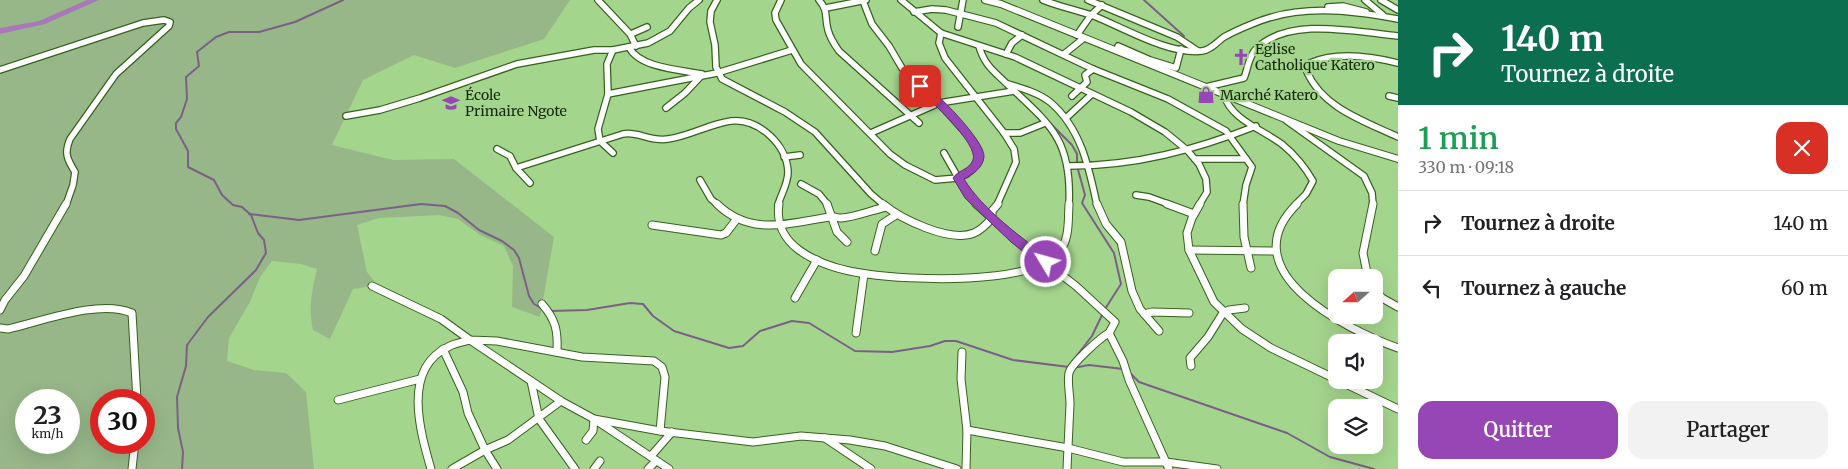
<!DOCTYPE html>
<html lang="fr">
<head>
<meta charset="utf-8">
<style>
  :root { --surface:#fff; --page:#f2f2f2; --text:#202124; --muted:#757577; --line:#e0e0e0; --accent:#9746b5 }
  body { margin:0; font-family:Merriweather,serif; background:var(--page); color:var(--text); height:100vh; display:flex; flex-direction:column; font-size:19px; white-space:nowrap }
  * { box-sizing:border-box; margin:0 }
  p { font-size:16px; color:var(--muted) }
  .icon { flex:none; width:28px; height:28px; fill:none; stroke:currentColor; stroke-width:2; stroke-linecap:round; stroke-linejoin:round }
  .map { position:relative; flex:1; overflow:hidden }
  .sheet { display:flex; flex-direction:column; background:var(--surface); width:450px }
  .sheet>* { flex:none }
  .top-card { background:#0b6e4f; color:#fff; overflow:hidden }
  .needle { width:32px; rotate:249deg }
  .controls { position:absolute; left:1328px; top:269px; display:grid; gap:10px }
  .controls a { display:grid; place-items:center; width:55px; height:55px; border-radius:10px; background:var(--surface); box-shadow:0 5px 20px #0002; font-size:25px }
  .speed { position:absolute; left:15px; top:389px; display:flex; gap:10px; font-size:25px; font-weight:700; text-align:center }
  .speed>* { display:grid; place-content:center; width:65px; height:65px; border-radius:50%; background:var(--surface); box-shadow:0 5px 20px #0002; line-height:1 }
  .speed small { font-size:12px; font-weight:400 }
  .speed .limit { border:8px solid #d22; background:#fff; color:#111 }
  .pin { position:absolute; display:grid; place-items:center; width:42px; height:42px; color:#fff; margin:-21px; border-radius:10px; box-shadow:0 2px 8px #0006 }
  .me { position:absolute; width:55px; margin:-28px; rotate:307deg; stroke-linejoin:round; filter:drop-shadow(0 0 4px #0008) }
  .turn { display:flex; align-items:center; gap:18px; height:105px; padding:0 20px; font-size:22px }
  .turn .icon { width:65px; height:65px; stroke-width:2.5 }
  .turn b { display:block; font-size:35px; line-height:42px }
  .round { display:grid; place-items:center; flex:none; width:52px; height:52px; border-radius:15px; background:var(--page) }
  .head { display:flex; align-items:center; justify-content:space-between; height:85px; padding:0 20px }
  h1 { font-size:30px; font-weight:600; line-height:38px; color:#1e9e55 }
  .cta { display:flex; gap:10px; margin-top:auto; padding:10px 20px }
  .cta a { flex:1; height:58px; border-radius:15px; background:var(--accent); color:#fff; font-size:20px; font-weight:600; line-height:58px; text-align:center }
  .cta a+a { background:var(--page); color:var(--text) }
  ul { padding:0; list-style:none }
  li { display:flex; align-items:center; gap:15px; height:65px; padding:0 20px; border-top:1px solid var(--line) }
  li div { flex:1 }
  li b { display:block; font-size:19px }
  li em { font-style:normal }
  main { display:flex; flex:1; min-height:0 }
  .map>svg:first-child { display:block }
</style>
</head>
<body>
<main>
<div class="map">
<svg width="1398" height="469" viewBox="0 0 1398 469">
  <rect width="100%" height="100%" fill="#a4d58d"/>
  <path fill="#97b789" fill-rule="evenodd" d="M 0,0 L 570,0 L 544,39 L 455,68 L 414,55 L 363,80 L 332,145 L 393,160 L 454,159 L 554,237 L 540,317 L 512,307 L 513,266 L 504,246 L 480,235 L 458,219 L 439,215 L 379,218 L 357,225 L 367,272 L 377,285 L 353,289 L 330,339 L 313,330 C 308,308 312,290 317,269 L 301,264 L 272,261 L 260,277 L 250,302 L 229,338 L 227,361 L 254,370 L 286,373 L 306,392 L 314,469 L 0,469 ZM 26,400 L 69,400 L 69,442 L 26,442 ZM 101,400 L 144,400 L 144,442 L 101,442 Z"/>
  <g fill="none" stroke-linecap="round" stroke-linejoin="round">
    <g stroke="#7b6086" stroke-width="2">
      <path d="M 1144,0 L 1184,36"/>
      <path d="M 1050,123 L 1072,145 L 1077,154 L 1077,166 L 1085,195 L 1082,203 L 1114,253 L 1121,284 L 1105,309"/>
      <path d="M 249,214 L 299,220 L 421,204 L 445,206 L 458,213 L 479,230 L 502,241 L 514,250 L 519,258 L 529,296 L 534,304 L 543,309"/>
      <path d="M 550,311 L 587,310 L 630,303 L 643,304 L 653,316 L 674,331 L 729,348 L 743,346 L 760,331 L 792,321 L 809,323 L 855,351 L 892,352 L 930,346 L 945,341 L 956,341 L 1013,360 L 1069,367"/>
      <path d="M 1068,367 L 1092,336 L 1103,313"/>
      <path d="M 1073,368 L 1089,365 L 1123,369"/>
      <path d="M 1129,372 L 1139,382 L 1287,433 L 1330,457 L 1374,469"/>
      <path d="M 182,469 L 183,452 L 178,428 L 177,397 L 186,366 L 187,345 L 208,317 L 256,270 L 266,253 L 264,240 L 258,233 L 251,215 L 242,207 L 233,205 L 222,195 L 214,180 L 188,167 L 188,151 L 176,129 L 176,123 L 181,117 L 187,99 L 186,77 L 199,66 L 197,52 L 216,37 L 229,32 L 259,32 L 295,22 L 343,0"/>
    </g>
    <path fill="#a779ba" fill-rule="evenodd" d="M 87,0 L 99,0 L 45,24 L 0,34 L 0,28 L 39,21 Z"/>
    <g stroke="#36621d" stroke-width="8">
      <g id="minor-far1">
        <path d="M 598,0 L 630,34 L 636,46"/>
        <path d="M 717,0 L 711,11 L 710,22 L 715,45 L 716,67 L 722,79 L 785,112 L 815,132 L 871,194 L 884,205"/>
        <path d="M 781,0 L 775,13 L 776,20 L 801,64 L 890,154 L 905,165 L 935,180 L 958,178 L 967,174 L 973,169 L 979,159 L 979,151 L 973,141 L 939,103 L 902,68 L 889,46 L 872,24 L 863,1"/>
        <path d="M 819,0 C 829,12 824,16 828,30 C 830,38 834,44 839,51 L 919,123"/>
        <path d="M 901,0 L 941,33 L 1015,57 L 1131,112 L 1165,132 L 1187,150 L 1199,164 L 1206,179 L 1207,192 L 1199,205"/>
        <path d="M 1043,0 C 1060,7 1077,10 1094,16 C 1124,28 1169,55 1202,51 C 1211,50 1217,42 1224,37 C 1233,32 1242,28 1252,24 C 1298,4 1349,10 1398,19"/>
        <path d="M 1088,0 L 1177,37 L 1198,51"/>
        <path d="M 1365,0 L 1383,15"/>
        <path d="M 1381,0 L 1398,10"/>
        <path d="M 1328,7 L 1343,6 L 1366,12"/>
        <path d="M 826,8 L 866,0"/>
        <path d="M 914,12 L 932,9 L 946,10 L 996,23 L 1093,69 L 1168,99 L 1226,131 L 1252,167 L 1246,185 L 1243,205"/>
        <path d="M 958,27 L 963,0"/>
        <path d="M 941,33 L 939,43 L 945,58 L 1004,133 L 1014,149 L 1016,162 L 997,205"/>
        <path d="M 631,34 L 647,27"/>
        <path d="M 1077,35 L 1091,15 L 1102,5"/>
        <path d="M 979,46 C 984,65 994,71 1008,85 C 1052,126 1072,141 1069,205"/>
        <path d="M 1118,46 L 1150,60 L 1176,68 L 1181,49"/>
        <path d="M 629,47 C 639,68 681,70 702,74"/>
        <path d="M 613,50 L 607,64 L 608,94 L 598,129 L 600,141 L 613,153"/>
        <path d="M 1006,54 L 1012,43 L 1022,35"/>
        <path d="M 1064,54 L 1084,38"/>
        <path d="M 1398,63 C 1370,56 1337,51 1310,63 L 1307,72 C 1323,108 1364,121 1398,137"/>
        <path d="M 0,70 L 143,23 L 164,20 L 170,22 L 169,26 L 116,74 L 70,139 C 64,153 67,159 75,172 L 73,185 L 66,205"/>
        <path d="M 1008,84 C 1022,88 1039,93 1050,102 C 1081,128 1089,168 1097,205"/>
        <path d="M 1206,87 L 1244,78 C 1248,69 1248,57 1256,49 C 1289,16 1356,32 1398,36"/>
        <path d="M 608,94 L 717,73 L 792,50"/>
        <path d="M 1224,95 C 1231,120 1264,130 1283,145 C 1295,155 1305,167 1313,181 L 1306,194 L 1295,205"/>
        <path d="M 1072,96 L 1087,82 L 1085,75 L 1093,69"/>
        <path d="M 1389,96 L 1398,98"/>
        <path d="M 666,108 L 685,93 L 701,76"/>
        <path d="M 346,116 L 380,110 L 420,98 L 517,64 L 594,50 L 613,50 L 648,43 L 670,31 L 689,8 L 699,0"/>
        <path d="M 1066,118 L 1092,94"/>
        <path d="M 1287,121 L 1364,176 L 1372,193 L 1373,205"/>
        <path d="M 871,133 L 939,103 L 1014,91"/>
        <path d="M 1004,133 L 1020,133 L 1045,123"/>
        <path d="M 497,149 L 510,156 L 516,168 L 530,183"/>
        <path d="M 944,153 L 968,195 L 977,205"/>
        <path d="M 784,157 L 800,155"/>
        <path d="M 1195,159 L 1246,159"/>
        <path d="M 1069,166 C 1135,166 1195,150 1256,126"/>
        <path d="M 516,168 L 623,134 C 638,131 650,142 668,139 C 690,136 709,124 731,121 C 759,118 787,145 788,172 C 788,184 781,194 778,205"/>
        <path d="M 700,180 L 711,199 L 718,205"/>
        <path d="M 801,184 L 819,194 L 828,205"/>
        <path d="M 1136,195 L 1149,197 L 1171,205"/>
      </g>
    </g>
    <g stroke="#36621d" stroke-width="9">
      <g id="minor">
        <path d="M 717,204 C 751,237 789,223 830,217 C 834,216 837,218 841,218 C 856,217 872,210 886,207"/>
        <path d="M 779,204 C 776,223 784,239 799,250 C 818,264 844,271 867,274 C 908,280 1032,286 1059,252 C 1070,239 1068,220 1069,204"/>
        <path d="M 827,204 L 837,232 L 847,242"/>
        <path d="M 883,204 C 901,219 950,243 974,233 C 981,230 987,224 992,218 L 992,211 L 998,204"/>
        <path d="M 976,204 L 1015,239 L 1076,286 L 1115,322 L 1109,333 L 1123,361 L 1129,380 L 1169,469"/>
        <path d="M 1097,204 L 1106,224 L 1121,242 L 1132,291 L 1140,309 L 1159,331"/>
        <path d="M 1167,204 L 1194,214"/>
        <path d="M 1200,204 L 1192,218 L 1187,233 L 1189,250 L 1214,302 L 1242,329 L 1271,348 L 1398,409"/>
        <path d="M 1243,204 L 1244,237 L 1251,268"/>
        <path d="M 1297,204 C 1229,271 1345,329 1398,348"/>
        <path d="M 652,225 L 721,235 L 726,233 L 736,220"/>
        <path d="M 1189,250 L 1276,251"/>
        <path d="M 875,251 L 882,224 L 896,215"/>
        <path d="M 1368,278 L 1363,253 L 1373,204"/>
        <path d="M 372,286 L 441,319 L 470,340 L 497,341 L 582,357 L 654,361 L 662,367 L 665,377 L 660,431"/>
        <path d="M 1374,288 L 1382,298 L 1398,307"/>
        <path d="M 795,298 L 817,260"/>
        <path d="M 542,304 C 556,320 558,331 557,352"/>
        <path d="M 0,310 L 5,300 L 24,276 L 66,204"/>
        <path d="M 1144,314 L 1152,312 L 1189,313"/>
        <path d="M 0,328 L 8,329 C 43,321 99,299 132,313 L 137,400"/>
        <path d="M 856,333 L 864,274"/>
        <path d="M 443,349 L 463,392 L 468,413 L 485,450 L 497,469"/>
        <path d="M 962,352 L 961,379 L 967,430 L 966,469"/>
        <path d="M 1191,366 L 1190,358 L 1208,337 L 1223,313 L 1229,310 L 1245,308"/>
        <path d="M 531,381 L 539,419 L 575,469"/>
        <path d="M 338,400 L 420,379"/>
        <path d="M 967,430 L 1068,448 L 1123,462 L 1166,462 L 1217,469"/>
        <path d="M 825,438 L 871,469"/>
        <path d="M 586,440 L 593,431 L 594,419 L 669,469"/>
        <path d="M 651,456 L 672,432"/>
        <path d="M 132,469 L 135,442"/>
        <path d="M 431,469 C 420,431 402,369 448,347 C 454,343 463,342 470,340 L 561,401 L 594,419 L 660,431 L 753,442 L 801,436 L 850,440 L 885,446 L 957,469"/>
        <path d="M 452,469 L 485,450 L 508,440 L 561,401"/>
        <path d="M 594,469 L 600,461"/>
        <path d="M 648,469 L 656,461"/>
        <path d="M 1067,469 C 1068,447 1069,425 1070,404 C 1070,394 1067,382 1069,373 C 1071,364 1101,337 1109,333"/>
      </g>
    </g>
    <g stroke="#36621d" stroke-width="8">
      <path id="tertiary" d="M 985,0 L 1001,4 L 1339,141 L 1398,159"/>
    </g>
    <use href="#minor-far1" stroke="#fff" stroke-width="5.5"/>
    <use href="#minor" stroke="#fff" stroke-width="7"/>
    <use href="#tertiary" stroke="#fff" stroke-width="6"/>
  </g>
  <path fill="#9746b5" stroke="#622e76" d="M 920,83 C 934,88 986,142 984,157 C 983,168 973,174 964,179 C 983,210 1021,237 1050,259 L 1051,262 L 1050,266 L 1041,266 L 1011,242 L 965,198 L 953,178 C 958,170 969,170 973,160 C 979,144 929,99 916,88 L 915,86 Z"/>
  <defs>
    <g id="church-bare" transform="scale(1.35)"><path d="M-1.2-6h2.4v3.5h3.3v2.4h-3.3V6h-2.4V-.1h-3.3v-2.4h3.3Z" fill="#9746b5" stroke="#a4d58d" stroke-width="2.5" paint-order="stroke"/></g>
    <g id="shop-bare" transform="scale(1.35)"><path d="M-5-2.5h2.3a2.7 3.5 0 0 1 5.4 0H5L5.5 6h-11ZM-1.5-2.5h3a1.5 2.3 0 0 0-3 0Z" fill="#9746b5" stroke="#a4d58d" stroke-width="2.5" paint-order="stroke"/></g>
    <g id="school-bare" transform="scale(1.35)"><path d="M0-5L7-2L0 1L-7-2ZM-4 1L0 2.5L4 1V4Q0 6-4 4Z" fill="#9746b5" stroke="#a4d58d" stroke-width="2.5" paint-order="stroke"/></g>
  </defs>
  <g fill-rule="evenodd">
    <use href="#church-bare" x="1241" y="57"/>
    <use href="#shop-bare" x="1206" y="95"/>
    <use href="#school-bare" x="451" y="103"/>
  </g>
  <g text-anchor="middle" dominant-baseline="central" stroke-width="4.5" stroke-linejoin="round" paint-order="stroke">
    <g font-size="14" fill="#15270b" stroke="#a4d58d" text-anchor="start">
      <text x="1255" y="49">Eglise<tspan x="1255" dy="16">Catholique Katero</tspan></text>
      <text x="465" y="95">École<tspan x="465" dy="16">Primaire Ngote</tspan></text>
      <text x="1220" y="95">Marché Katero</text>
    </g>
  </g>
</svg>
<div class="controls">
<a><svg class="needle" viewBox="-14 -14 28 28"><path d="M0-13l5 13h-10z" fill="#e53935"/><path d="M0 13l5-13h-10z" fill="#757577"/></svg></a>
<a><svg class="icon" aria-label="sound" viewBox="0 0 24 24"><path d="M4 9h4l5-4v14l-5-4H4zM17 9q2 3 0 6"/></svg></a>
<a><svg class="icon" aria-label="layers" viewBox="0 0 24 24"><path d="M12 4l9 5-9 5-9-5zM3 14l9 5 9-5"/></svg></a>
</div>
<div class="speed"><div>23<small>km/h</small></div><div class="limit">30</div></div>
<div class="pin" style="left:920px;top:86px;background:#d93025"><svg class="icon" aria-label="arrive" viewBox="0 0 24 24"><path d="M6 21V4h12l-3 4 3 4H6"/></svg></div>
<svg class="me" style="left:1046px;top:262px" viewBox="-20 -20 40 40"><circle r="17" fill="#9746b5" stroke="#fff" stroke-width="3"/><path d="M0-11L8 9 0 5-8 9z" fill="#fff"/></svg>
</div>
<section class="sheet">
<div class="top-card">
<div class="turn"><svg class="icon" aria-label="right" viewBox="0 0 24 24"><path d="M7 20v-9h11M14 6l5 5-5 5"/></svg><div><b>140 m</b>Tournez à droite</div></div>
</div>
<div class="head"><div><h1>1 min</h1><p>330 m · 09:18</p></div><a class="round" style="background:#d93025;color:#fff"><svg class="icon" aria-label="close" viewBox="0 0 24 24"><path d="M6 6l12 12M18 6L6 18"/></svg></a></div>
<ul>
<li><svg class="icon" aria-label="right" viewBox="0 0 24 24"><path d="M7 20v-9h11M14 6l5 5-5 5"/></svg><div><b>Tournez à droite</b></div><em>140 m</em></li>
<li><svg class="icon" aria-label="left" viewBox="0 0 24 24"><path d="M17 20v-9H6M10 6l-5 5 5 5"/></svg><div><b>Tournez à gauche</b></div><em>60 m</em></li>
</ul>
<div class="cta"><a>Quitter</a><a>Partager</a></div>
</section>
</main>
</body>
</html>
